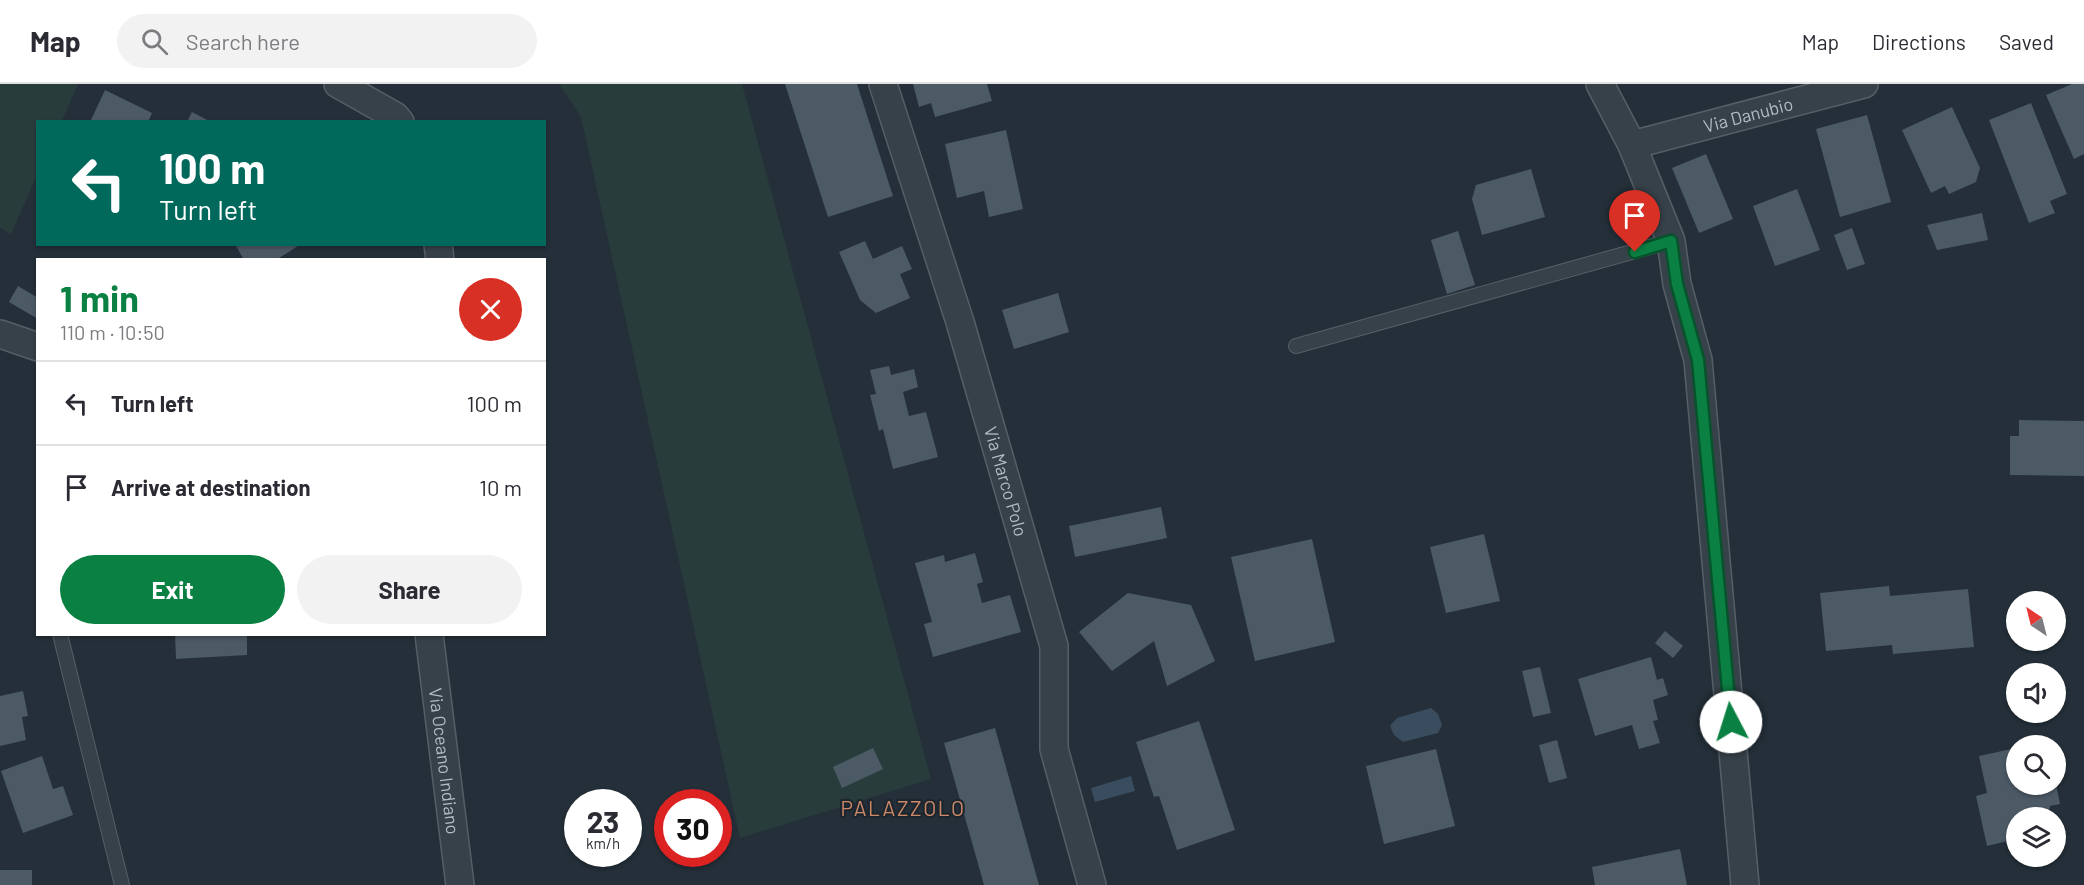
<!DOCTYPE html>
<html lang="en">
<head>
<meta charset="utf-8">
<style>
  :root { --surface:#fff; --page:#f2f2f3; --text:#2b2b33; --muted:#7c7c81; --line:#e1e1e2; --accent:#0b8043 }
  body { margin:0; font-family:Barlow,sans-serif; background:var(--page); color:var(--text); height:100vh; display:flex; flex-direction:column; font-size:22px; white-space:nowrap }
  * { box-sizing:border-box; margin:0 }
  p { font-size:20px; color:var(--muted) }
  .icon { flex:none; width:33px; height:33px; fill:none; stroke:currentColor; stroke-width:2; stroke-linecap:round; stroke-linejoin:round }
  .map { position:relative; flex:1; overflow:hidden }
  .drawer { position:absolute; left:36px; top:174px; width:510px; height:378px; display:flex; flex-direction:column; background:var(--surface); border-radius:0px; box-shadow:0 2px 4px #0004 }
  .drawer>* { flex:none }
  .banner { position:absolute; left:36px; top:36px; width:510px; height:126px; border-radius:0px; box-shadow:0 2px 4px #0004; background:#00695c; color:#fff; overflow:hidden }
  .needle { width:39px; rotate:325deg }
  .fabs { position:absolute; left:2006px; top:507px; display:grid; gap:12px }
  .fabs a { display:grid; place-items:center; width:60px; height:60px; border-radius:50%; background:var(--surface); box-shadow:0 2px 4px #0004; font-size:30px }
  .speed { position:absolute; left:564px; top:705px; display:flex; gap:12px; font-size:30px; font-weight:700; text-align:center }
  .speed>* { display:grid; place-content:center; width:78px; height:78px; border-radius:50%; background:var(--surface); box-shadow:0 2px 4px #0004; line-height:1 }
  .speed small { font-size:15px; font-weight:400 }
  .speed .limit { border:9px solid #d22; background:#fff; color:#111 }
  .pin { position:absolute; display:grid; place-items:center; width:51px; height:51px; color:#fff; margin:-62px -26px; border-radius:50% 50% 50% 0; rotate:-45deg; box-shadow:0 0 6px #0007 }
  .pin .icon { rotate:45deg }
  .me { position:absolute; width:66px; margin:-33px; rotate:355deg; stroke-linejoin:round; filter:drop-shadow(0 0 4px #0008) }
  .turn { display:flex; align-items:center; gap:21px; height:126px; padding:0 24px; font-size:27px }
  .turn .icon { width:78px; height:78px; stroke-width:2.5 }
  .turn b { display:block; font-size:42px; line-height:51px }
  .round { display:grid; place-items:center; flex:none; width:63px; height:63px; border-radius:32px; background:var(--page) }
  .overview { display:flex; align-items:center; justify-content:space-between; height:102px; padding:0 24px }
  h1 { font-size:36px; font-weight:700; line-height:45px; color:var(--accent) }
  .button { display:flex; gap:12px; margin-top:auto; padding:12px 24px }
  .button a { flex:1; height:69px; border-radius:36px; background:var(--accent); color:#fff; font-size:24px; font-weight:700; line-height:69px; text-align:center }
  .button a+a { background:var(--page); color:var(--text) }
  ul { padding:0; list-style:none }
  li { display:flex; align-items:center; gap:18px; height:84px; padding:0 24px; border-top:2px solid var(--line) }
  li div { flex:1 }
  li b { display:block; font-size:22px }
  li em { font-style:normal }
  header { display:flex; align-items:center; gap:36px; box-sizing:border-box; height:84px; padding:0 30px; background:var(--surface); border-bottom:2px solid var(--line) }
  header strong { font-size:28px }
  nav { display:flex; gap:33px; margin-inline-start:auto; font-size:21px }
  .search { width:420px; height:54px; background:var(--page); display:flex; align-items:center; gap:15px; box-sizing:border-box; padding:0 21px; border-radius:33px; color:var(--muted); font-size:22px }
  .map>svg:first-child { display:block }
</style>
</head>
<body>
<header>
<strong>Map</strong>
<div class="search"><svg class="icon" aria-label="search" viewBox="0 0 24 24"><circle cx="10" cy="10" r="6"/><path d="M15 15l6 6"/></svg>Search here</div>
<nav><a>Map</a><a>Directions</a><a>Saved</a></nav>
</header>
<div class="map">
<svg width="2084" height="801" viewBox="0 0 2084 801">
  <rect width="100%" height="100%" fill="#242f39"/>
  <g fill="#273c3b">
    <path d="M 0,0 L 78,0 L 62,37 L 38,38 L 37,91 L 11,150 L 0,144 Z"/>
    <path d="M 559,0 L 742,0 L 931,695 L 740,754 L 581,33 Z"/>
  </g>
  <g fill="#394d5f">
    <path d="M 1431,624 L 1438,630 L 1442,641 L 1438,649 L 1403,658 L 1394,651 L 1390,642 L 1397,634 Z"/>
    <path d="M 1131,692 L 1135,707 L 1095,718 L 1091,704 Z"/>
  </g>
  <g fill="#4c5a65">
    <path d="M 785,0 L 857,0 L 893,112 L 828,133 Z"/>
    <path d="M 913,0 L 987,0 L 992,17 L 935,33 L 931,19 L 919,23 Z"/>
    <path d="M 2072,0 L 2084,0 L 2084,70 L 2074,75 L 2046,11 Z"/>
    <path d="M 105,6 L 152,29 L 148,38 L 90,38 Z"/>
    <path d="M 2031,19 L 2067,110 L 2050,117 L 2055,129 L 2029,139 L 1989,36 Z"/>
    <path d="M 1952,23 L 1980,84 L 1976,98 L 1949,110 L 1945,102 L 1931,109 L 1902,46 Z"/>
    <path d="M 192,28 L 211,38 L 187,38 Z"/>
    <path d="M 1867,31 L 1891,118 L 1840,133 L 1816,45 Z"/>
    <path d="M 1006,46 L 1023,125 L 989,133 L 984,107 L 957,114 L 945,60 Z"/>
    <path d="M 1706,70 L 1733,135 L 1699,149 L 1672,84 Z"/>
    <path d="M 1531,85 L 1545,133 L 1482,151 L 1472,115 L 1476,101 Z"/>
    <path d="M 1797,105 L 1820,166 L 1775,182 L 1753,122 Z"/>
    <path d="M 1982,129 L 1988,156 L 1937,166 L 1927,141 Z"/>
    <path d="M 1852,144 L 1865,180 L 1847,186 L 1834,151 Z"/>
    <path d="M 1458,147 L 1475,201 L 1447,210 L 1431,156 Z"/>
    <path d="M 865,157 L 873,175 L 902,162 L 912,185 L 900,190 L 910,214 L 876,229 L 860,216 L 839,168 Z"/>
    <path d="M 235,160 L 301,160 L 276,176 L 244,176 Z"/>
    <path d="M 18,202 L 38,214 L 38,235 L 9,218 Z"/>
    <path d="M 1058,209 L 1069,248 L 1014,265 L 1002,226 Z"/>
    <path d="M 889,282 L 891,291 L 914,285 L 918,303 L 903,308 L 909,332 L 926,328 L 938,373 L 893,385 L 883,345 L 879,347 L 870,311 L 876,310 L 870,286 Z"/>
    <path d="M 2019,336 L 2084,337 L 2084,392 L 2010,391 L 2010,352 L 2019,352 Z"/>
    <path d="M 1161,423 L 1167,454 L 1075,473 L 1069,442 Z"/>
    <path d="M 1484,450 L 1500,517 L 1446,529 L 1430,463 Z"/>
    <path d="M 1312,455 L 1335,558 L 1255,577 L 1231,473 Z"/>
    <path d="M 975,469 L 983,498 L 977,500 L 982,519 L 1010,511 L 1021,548 L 933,573 L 924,540 L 932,538 L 915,479 L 944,471 L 945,478 Z"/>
    <path d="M 1889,502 L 1890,512 L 1968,505 L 1974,563 L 1893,570 L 1892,561 L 1826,567 L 1820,509 Z"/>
    <path d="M 1128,509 L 1191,521 L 1215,577 L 1167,602 L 1154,557 L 1112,587 L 1079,548 Z"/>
    <path d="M 1665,547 L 1683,562 L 1673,574 L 1655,559 Z"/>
    <path d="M 175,550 L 247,550 L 247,571 L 176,575 Z"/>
    <path d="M 1651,573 L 1657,596 L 1663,594 L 1668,611 L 1653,616 L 1658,636 L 1653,637 L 1660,659 L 1639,665 L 1632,641 L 1595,652 L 1578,595 Z"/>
    <path d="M 1540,583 L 1551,629 L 1533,633 L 1522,587 Z"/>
    <path d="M 23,607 L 28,632 L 22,633 L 26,656 L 0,662 L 0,612 Z"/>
    <path d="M 1199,637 L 1235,746 L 1177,766 L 1159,712 L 1154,713 L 1136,658 Z"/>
    <path d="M 995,644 L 1039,801 L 984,801 L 944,659 Z"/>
    <path d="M 1557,656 L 1567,694 L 1549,699 L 1539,661 Z"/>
    <path d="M 873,664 L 883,685 L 842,704 L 833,683 Z"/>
    <path d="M 2016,664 L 2016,700 L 2056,700 L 2060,720 L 2050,722 L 2048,734 L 2016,734 L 2016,755 L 1987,762 L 1976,712 L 1987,709 L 1979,672 Z"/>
    <path d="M 1436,665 L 1455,742 L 1384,760 L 1366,682 Z"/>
    <path d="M 42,672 L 53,705 L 63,702 L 73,731 L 23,749 L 1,687 Z"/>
    <path d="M 718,729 L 725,738 L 718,742 Z"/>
    <path d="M 1680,765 L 1687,801 L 1595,801 L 1592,783 Z"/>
    <rect x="0" y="786" width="32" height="15"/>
  </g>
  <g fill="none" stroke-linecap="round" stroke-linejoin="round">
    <g stroke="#565f67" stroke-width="16">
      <g id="service">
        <path d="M 1296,262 L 1671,157"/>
        <path d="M 60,550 L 122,801"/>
      </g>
    </g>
    <g stroke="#565f67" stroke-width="30">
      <g id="minor">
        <path d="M 338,0 L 395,32 L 400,38"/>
        <path id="s1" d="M 883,0 L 960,238 L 1054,562 L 1054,665 L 1092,801"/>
        <path d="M 1600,0 L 1632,61 L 1671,157 L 1677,200 L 1698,276 L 1745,801"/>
        <path id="s2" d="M 1632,61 L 1864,0"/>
        <path d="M 438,160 L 440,176"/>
        <path d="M 0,250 L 38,263"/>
        <path id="s3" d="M 429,550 L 460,801"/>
      </g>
    </g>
    <use href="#service" stroke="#374149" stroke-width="14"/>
    <use href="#minor" stroke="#374149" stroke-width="27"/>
  </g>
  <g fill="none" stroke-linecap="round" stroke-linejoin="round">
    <g stroke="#07532c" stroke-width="15">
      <path id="route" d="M 1635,168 L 1671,157 L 1677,200 L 1698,276 L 1731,638"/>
    </g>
    <use href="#route" stroke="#0b8043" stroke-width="10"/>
  </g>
  <g text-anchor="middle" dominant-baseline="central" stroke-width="4.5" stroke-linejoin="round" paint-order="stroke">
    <g font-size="18" fill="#b3bcc5" stroke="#1d262e">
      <text stroke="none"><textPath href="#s2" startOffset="120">Via Danubio</textPath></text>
      <text stroke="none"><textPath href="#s1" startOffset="416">Via Marco Polo</textPath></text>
      <text stroke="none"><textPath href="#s3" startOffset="128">Via Oceano Indiano</textPath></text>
    </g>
    <g font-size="21" letter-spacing="1.5" fill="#cb8968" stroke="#1d262e">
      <text x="903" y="723">PALAZZOLO</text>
    </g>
  </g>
</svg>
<div class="fabs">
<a><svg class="needle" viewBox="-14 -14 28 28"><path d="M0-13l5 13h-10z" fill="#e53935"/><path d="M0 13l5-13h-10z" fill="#7c7c81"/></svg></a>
<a><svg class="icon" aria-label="sound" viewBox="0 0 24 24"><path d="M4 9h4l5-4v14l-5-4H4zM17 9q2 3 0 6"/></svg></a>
<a><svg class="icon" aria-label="search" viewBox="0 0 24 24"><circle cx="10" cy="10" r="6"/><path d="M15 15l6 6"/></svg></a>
<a><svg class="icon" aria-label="layers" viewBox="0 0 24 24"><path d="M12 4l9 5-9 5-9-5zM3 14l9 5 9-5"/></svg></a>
</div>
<div class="speed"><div>23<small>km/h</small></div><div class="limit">30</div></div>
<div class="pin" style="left:1635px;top:168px;background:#d93025"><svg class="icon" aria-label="arrive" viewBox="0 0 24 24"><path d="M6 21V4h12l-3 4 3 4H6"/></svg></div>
<svg class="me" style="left:1731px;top:638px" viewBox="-20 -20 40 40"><circle r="19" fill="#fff"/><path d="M0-13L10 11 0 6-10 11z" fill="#0b8043"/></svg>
<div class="banner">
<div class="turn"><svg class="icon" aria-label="left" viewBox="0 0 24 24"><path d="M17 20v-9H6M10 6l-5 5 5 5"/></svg><div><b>100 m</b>Turn left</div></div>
</div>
<section class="drawer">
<div class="overview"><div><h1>1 min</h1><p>110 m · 10:50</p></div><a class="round" style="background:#d93025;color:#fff"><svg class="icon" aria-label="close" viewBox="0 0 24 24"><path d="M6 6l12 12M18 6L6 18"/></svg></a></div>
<ul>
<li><svg class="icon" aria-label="left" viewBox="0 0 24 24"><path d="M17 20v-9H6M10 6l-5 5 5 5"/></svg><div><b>Turn left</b></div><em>100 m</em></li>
<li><svg class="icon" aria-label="arrive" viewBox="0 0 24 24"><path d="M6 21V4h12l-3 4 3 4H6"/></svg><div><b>Arrive at destination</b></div><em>10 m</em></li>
</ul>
<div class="button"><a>Exit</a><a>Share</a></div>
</section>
</div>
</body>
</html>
